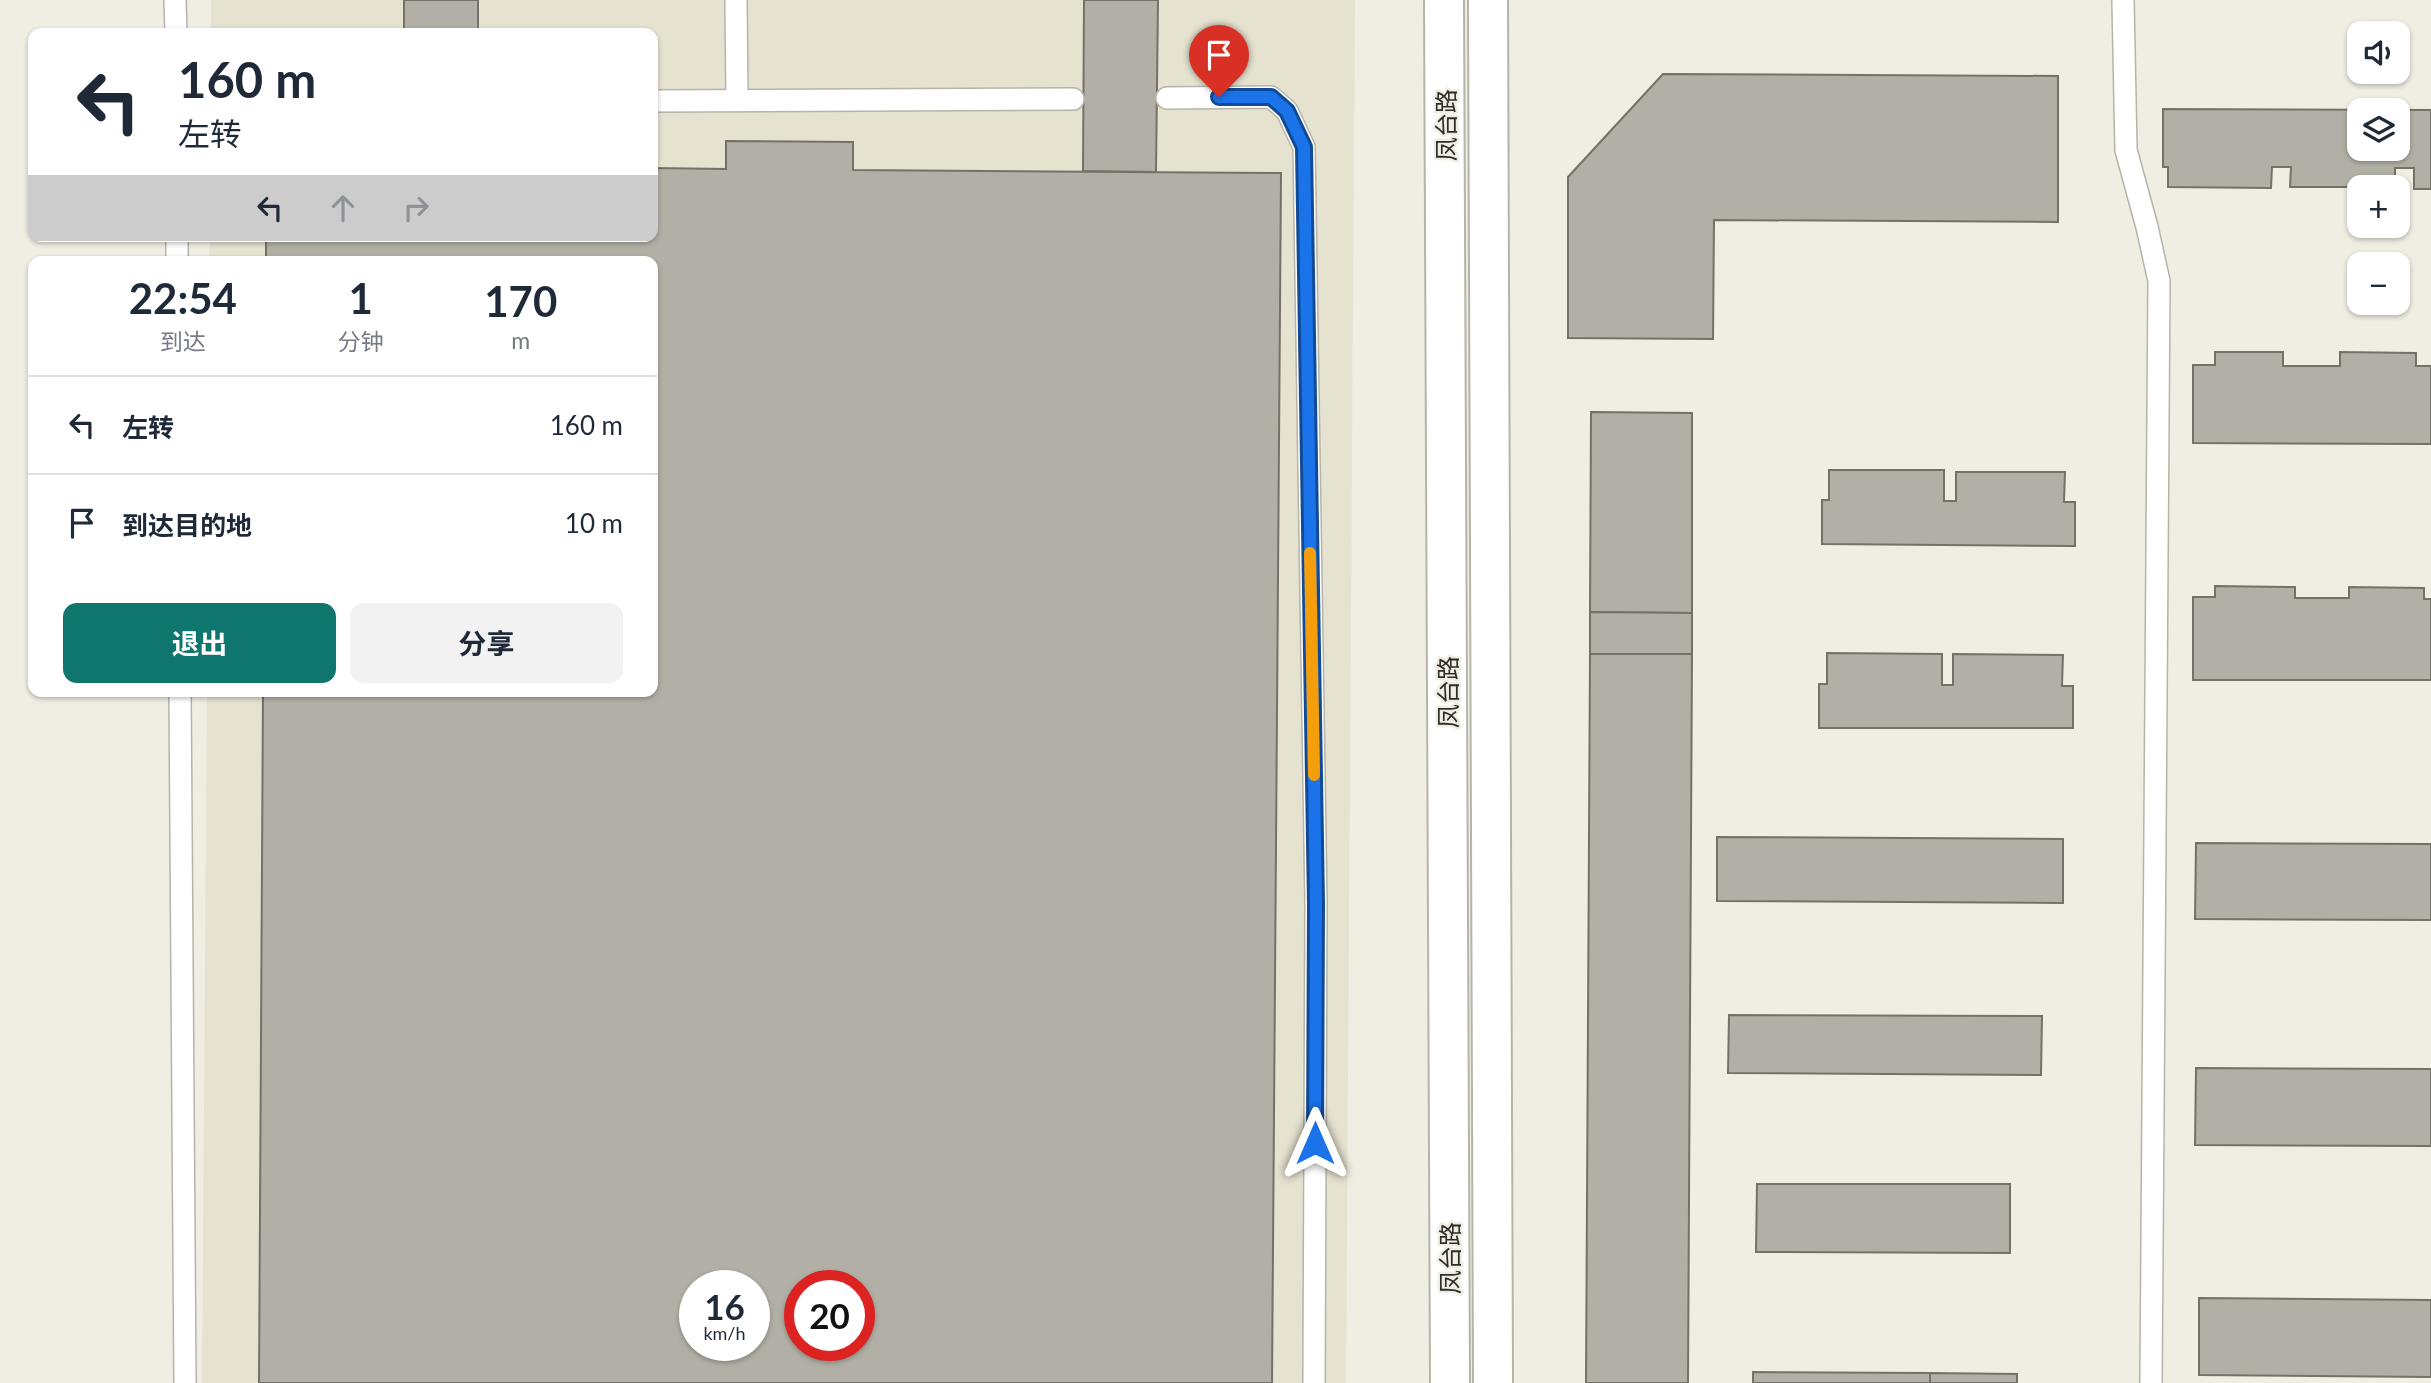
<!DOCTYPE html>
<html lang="zh">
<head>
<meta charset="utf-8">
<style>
  :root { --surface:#fff; --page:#f2f2f3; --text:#1f2937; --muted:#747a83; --line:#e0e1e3; --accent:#0f766e }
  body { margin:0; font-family:Lato,"Noto Sans SC",sans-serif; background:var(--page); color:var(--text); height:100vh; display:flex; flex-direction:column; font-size:26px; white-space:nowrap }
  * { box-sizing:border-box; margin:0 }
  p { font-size:23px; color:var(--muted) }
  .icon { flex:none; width:38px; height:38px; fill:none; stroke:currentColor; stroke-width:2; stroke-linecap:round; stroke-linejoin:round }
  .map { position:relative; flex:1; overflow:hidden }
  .panel { position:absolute; left:28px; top:256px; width:630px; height:441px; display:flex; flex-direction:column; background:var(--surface); border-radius:14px; box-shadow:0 2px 5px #0004 }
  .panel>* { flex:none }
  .banner { position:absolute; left:28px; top:28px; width:630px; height:214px; border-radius:14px; box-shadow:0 2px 5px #0004; background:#fff; color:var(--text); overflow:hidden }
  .controls { position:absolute; left:2347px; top:21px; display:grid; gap:14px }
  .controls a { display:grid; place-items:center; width:63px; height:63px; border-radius:14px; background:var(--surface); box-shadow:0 2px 5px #0004; font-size:35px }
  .speed { position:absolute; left:679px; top:1270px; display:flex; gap:14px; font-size:35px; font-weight:700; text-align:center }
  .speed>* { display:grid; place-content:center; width:91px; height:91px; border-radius:50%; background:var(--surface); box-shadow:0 2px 5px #0004; line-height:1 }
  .speed small { font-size:18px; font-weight:400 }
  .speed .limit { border:10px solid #d22; background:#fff; color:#111 }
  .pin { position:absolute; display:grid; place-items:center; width:60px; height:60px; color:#fff; margin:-72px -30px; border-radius:50% 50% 50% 0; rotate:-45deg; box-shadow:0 0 7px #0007 }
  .pin .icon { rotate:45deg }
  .me { position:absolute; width:77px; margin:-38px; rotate:0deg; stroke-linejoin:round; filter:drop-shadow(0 0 5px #0008) }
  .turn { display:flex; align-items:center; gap:24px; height:147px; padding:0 35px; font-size:32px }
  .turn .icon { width:91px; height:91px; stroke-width:2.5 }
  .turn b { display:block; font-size:49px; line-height:60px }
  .lanes { display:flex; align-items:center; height:66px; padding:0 35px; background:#0003; justify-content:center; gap:35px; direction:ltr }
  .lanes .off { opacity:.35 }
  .eta { display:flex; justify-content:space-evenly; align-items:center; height:119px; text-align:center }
  .eta b { font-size:42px; font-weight:700; line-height:49px }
  .primary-button { display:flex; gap:14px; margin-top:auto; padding:14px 35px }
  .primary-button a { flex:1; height:80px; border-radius:14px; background:var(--accent); color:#fff; font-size:28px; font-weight:700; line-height:80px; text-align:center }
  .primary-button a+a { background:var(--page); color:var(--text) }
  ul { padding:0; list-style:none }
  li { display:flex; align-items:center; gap:21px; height:98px; padding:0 35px; border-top:2px solid var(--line) }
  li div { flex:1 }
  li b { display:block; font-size:26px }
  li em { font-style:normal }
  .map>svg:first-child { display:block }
</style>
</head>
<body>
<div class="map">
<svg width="2431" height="1383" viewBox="0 0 2431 1383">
  <rect width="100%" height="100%" fill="#f0eee3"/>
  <path fill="#e6e2d0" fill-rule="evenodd" d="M 211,0 L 1355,0 L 1346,1383 L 202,1383 L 207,691 L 653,691 L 653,261 L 209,261 L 210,236 L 653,236 L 653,33 L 211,33 ZM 695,1286 L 754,1286 L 754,1346 L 695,1346 ZM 800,1286 L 859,1286 L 859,1346 L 800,1346 Z"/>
  <g fill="#b2b0a6" stroke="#747268" stroke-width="2" fill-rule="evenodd">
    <rect x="404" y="0" width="74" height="33"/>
    <path d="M 1084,0 L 1158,0 L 1156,172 L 1083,171 Z"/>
    <path d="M 1663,74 L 2058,76 L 2058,222 L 1714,220 L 1713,339 L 1568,338 L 1568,177 Z"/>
    <path d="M 2163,109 L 2431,110 L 2431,189 L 2414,189 L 2414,168 L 2395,168 L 2395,187 L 2290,187 L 2291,167 L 2272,167 L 2271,188 L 2168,187 L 2168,167 L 2163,167 ZM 2359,110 L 2398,110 L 2398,149 L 2359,149 Z"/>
    <path d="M 726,141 L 853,142 L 853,170 L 1281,173 L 1272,1383 L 259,1383 L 263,691 L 653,691 L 653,261 L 266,261 L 266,236 L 653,236 L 653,168 L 726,169 ZM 695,1286 L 754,1286 L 754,1346 L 695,1346 ZM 800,1286 L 859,1286 L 859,1346 L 800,1346 Z"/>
    <path d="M 2215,352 L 2283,352 L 2283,366 L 2340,366 L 2340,352 L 2416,353 L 2416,366 L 2431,366 L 2431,444 L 2193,443 L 2193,365 L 2215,365 Z"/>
    <path d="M 1591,412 L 1692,413 L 1692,613 L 1590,612 Z"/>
    <path d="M 1829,470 L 1944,470 L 1944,501 L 1956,501 L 1956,472 L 2065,472 L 2064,502 L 2075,502 L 2075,546 L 1822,544 L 1822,500 L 1829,500 Z"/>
    <path d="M 2215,586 L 2295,587 L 2295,598 L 2349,598 L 2349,587 L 2424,588 L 2424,599 L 2431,599 L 2431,680 L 2193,680 L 2193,597 L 2215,597 Z"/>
    <path d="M 1590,612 L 1692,613 L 1692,654 L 1590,654 Z"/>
    <path d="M 1827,653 L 1942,654 L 1942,685 L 1953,685 L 1953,654 L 2063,655 L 2062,686 L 2073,686 L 2073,728 L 1819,728 L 1819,684 L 1827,684 Z"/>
    <path d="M 1590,654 L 1692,654 L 1688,1383 L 1586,1383 Z"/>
    <path d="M 1717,837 L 2063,839 L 2063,903 L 1717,901 Z"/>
    <path d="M 2196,843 L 2431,844 L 2431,920 L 2195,919 Z"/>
    <path d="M 1729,1015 L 2042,1016 L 2041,1075 L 1728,1073 Z"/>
    <path d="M 2196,1068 L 2431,1069 L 2431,1146 L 2195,1145 Z"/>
    <path d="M 1757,1184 L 2010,1184 L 2010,1253 L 1756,1252 Z"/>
    <path d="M 2199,1298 L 2431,1300 L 2431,1377 L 2199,1375 Z"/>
    <path d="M 1753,1372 L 1930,1373 L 1930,1383 L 1753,1383 Z"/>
    <path d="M 1930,1373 L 2017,1374 L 2017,1383 L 1930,1383 Z"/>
  </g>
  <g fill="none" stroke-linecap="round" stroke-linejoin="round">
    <g stroke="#b6b4aa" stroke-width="24">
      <g id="lane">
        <path d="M 175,0 L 176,33"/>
        <path d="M 736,0 L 737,100"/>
        <path d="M 2123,0 L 2126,150 L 2147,227 L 2159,281 L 2151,1383"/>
        <path d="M 1167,98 L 1271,97 L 1287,111 L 1304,147 L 1316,904 L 1314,1383"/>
        <path d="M 653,101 L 1073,99"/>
        <path d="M 177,236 L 177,261"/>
        <path d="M 180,691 L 185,1383"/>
      </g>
    </g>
    <g stroke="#b6b4aa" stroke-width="42">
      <g id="street">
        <path d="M 1444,0 L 1450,1383"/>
        <path d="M 1488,0 L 1493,1383"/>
      </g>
    </g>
    <use href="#lane" stroke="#fff" stroke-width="21"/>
    <use href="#street" stroke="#fff" stroke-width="38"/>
  </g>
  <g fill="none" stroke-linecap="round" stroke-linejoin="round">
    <g stroke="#114b97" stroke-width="18">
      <path id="route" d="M 1219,97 L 1271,97 L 1287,111 L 1304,147 L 1316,904 L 1315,1143"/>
    </g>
    <use href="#route" stroke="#1a73e8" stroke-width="12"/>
    <path stroke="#f59e0b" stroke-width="12" d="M 1310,553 L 1314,775"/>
  </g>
  <g text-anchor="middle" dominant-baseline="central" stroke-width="5" stroke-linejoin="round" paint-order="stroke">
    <g font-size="24" fill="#2d2c28" stroke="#f0eee3">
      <text transform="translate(1445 125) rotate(-90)">凤台路</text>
      <text transform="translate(1447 692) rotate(-90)">凤台路</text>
      <text transform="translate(1449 1258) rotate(-90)">凤台路</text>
    </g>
  </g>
</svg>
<div class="controls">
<a><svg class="icon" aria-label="sound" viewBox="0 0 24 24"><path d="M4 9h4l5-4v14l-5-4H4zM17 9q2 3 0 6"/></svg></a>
<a><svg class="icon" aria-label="layers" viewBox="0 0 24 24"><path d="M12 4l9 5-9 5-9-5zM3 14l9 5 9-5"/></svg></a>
<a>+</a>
<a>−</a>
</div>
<div class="speed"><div>16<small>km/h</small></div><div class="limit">20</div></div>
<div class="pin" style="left:1219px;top:97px;background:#d93025"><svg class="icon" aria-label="arrive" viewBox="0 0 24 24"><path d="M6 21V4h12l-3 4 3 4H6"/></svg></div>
<svg class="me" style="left:1315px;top:1143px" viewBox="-20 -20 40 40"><path d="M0-17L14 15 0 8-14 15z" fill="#1a73e8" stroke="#fff" stroke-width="4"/></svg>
<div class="banner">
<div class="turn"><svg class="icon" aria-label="left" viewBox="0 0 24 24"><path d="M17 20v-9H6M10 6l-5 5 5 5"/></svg><div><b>160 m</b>左转</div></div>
<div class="lanes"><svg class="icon" aria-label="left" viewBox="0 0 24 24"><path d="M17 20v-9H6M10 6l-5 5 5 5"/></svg><svg class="icon off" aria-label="ahead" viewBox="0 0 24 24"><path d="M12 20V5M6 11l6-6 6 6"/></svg><svg class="icon off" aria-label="right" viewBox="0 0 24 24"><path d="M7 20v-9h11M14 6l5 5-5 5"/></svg></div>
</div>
<section class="panel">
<div class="eta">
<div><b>22:54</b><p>到达</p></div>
<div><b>1</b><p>分钟</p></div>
<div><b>170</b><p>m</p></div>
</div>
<ul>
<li><svg class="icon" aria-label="left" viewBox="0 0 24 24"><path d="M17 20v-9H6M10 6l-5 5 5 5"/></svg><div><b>左转</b></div><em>160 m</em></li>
<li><svg class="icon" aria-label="arrive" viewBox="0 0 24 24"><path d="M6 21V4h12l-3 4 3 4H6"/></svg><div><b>到达目的地</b></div><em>10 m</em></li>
</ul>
<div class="primary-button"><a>退出</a><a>分享</a></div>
</section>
</div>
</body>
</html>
